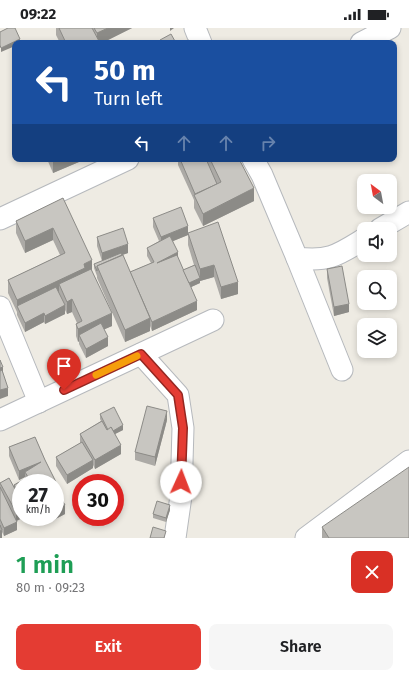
<!DOCTYPE html>
<html lang="en">
<head>
<meta charset="utf-8">
<style>
  :root { --surface:#fff; --page:#f6f6f6; --text:#202124; --muted:#757577; --accent:#e43c33 }
  body { margin:0; font-family:"Fira Sans",sans-serif; background:var(--page); color:var(--text); height:100vh; display:flex; flex-direction:column; font-size:15px; white-space:nowrap }
  * { box-sizing:border-box; margin:0 }
  p { font-size:13px; color:var(--muted) }
  .icon { flex:none; width:22px; height:22px; fill:none; stroke:currentColor; stroke-width:2; stroke-linecap:round; stroke-linejoin:round }
  .map { position:relative; height:510px; overflow:hidden }
  .sheet { display:flex; flex-direction:column; background:var(--surface); flex:1 }
  .sheet>* { flex:none }
  .banner { position:absolute; left:12px; top:12px; width:385px; height:122px; border-radius:8px; box-shadow:0 2px 6px #0003; background:#1a4fa0; color:#fff; overflow:hidden }
  .needle { width:26px; rotate:328deg }
  .controls { position:absolute; left:357px; top:146px; display:grid; gap:8px }
  .controls a { display:grid; place-items:center; width:40px; height:40px; border-radius:8px; background:var(--surface); box-shadow:0 2px 6px #0003; font-size:20px }
  .speed { position:absolute; left:12px; top:446px; display:flex; gap:8px; font-size:20px; font-weight:700; text-align:center }
  .speed>* { display:grid; place-content:center; width:52px; height:52px; border-radius:50%; background:var(--surface); box-shadow:0 2px 6px #0003; line-height:1 }
  .speed small { font-size:10px; font-weight:400 }
  .speed .limit { border:6px solid #d22; background:#fff; color:#111 }
  .pin { position:absolute; display:grid; place-items:center; width:34px; height:34px; color:#fff; margin:-41px -17px; border-radius:50% 50% 50% 0; rotate:-45deg; box-shadow:0 0 4px #0007 }
  .pin .icon { rotate:45deg }
  .me { position:absolute; width:44px; margin:-22px; rotate:2deg; stroke-linejoin:round; filter:drop-shadow(0 0 3px #0008) }
  .turn { display:flex; align-items:center; gap:14px; height:84px; padding:0 16px; font-size:18px }
  .turn .icon { width:52px; height:52px; stroke-width:2.5 }
  .turn b { display:block; font-size:28px; line-height:34px }
  .lanes { display:flex; align-items:center; height:38px; padding:0 16px; background:#0003; justify-content:center; gap:20px; direction:ltr }
  .lanes .off { opacity:.35 }
  .round { display:grid; place-items:center; flex:none; width:42px; height:42px; border-radius:8px; background:var(--page) }
  .overview { display:flex; align-items:center; justify-content:space-between; height:68px; padding:0 16px }
  h1 { font-size:24px; font-weight:600; line-height:30px; color:#1e9e55 }
  .cta { display:flex; gap:8px; margin-top:auto; padding:8px 16px }
  .cta a { flex:1; height:46px; border-radius:8px; background:var(--accent); color:#fff; font-size:16px; font-weight:600; line-height:46px; text-align:center }
  .cta a+a { background:var(--page); color:var(--text) }
  .status { display:flex; justify-content:space-between; align-items:center; height:28px; padding:0 20px; background:var(--surface); direction:ltr }
  .status svg { height:11px; fill:currentColor }
  .map>svg:first-child { display:block }
</style>
</head>
<body>
<div class="status"><b>09:22</b><svg viewBox="0 0 49 12"><path d="M0 12V9h3v3zM5 12V6h3v6zM10 12V3h3v9zM15 12V0h3v12zM26 1h20v11H26zM47 4h2v5h-2z"/></svg></div>
<div class="map">
<svg width="409" height="510" viewBox="0 0 409 510">
  <rect width="100%" height="100%" fill="#eeebe3"/>
  <g fill="none" stroke-linecap="round" stroke-linejoin="round">
    <g stroke="#b6b9bd" stroke-width="23">
      <g id="street">
        <path d="M 195,0 L 201,15"/>
        <path d="M 361,15 L 390,0"/>
        <path d="M 253,131 L 262,147 L 297,230 C 329,234 338,227 364,211"/>
        <path d="M 0,191 L 128,131"/>
        <path d="M 380,201 L 409,184"/>
        <path d="M 297,230 L 342,342"/>
        <path d="M 0,279 L 39,374"/>
        <path d="M 141,326 L 178,367 L 183,400 L 181,468 L 175,510"/>
        <path d="M 0,392 L 213,292"/>
        <path d="M 306,510 L 409,433"/>
      </g>
    </g>
    <use href="#street" stroke="#fff" stroke-width="21"/>
  </g>
  <g fill="#acaaa6" fill-rule="evenodd">
    <path d="M 56,0 L 132,0 L 102,15 L 60,15 L 56,7 Z"/>
    <path d="M 47,131 L 86,131 L 53,145 Z"/>
    <path d="M 178,131 L 239,131 L 254,173 L 203,198 L 194,180 L 194,172 L 178,137 Z"/>
    <path d="M 63,170 L 92,243 L 112,298 L 104,301 L 108,318 L 86,330 L 79,316 L 79,313 L 78,314 L 76,308 L 76,296 L 77,295 L 72,284 L 67,286 L 65,282 L 65,286 L 45,296 L 44,294 L 25,304 L 17,287 L 17,284 L 8,265 L 8,252 L 60,227 L 53,212 L 25,225 L 16,205 L 16,193 Z"/>
    <path d="M 153,190 L 188,205 L 238,266 L 221,271 L 214,249 L 200,253 L 200,255 L 191,259 L 197,282 L 152,303 L 150,298 L 150,303 L 125,314 L 97,250 L 97,248 L 94,240 L 94,236 L 102,233 L 97,218 L 97,209 L 128,225 L 122,227 L 130,244 L 151,235 L 147,228 L 147,220 L 159,213 L 153,199 ZM 188,207 L 188,217 L 194,237 L 183,242 L 178,230 L 173,213 Z"/>
    <path d="M 327,241 L 349,284 L 334,288 L 327,250 Z"/>
    <path d="M 100,386 L 123,402 L 115,406 L 121,426 L 95,441 L 93,437 L 93,440 L 67,456 L 56,438 L 56,429 L 80,415 L 80,406 L 101,393 L 100,391 Z"/>
    <path d="M 167,392 L 155,438 L 135,432 L 135,424 Z"/>
    <path d="M 35,409 L 45,432 L 57,456 L 57,464 L 65,477 L 65,486 L 46,496 L 42,489 L 55,489 L 55,455 L 21,455 L 21,489 L 24,489 L 17,493 L 17,502 L 4,508 L 2,504 L 2,510 L 0,510 L 0,455 L 9,450 L 14,459 L 14,457 L 25,451 L 25,449 L 19,452 L 9,428 L 9,419 Z"/>
    <path d="M 170,482 L 166,494 L 153,490 L 153,486 Z"/>
    <path d="M 322,499 L 409,510 L 322,510 Z"/>
  </g>
  <g fill="#8c8b87">
    <path d="M 108,0 L 132,0 L 102,15 L 97,15 L 97,5 Z"/>
    <path d="M 170,0 L 174,0 L 170,3 Z"/>
    <path d="M 20,11 L 20,15 L 15,15 L 15,18 L 1,24 L 1,20 Z"/>
    <path d="M 58,131 L 86,131 L 53,145 L 53,133 Z"/>
    <path d="M 254,160 L 254,173 L 203,198 L 203,186 Z"/>
    <path d="M 188,198 L 188,207 L 161,218 L 161,209 Z"/>
    <path d="M 53,200 L 53,212 L 25,225 L 25,213 Z"/>
    <path d="M 128,216 L 128,225 L 102,234 L 102,225 Z"/>
    <path d="M 178,224 L 178,233 L 157,235 Z"/>
    <path d="M 92,232 L 92,245 L 59,256 L 59,265 L 17,278 L 17,272 L 84,236 Z"/>
    <path d="M 214,237 L 214,249 L 200,253 L 200,255 L 189,260 L 189,255 L 200,250 L 200,241 Z"/>
    <path d="M 238,254 L 238,266 L 221,271 L 221,259 Z"/>
    <path d="M 72,271 L 72,284 L 67,286 L 67,274 Z"/>
    <path d="M 197,273 L 197,282 L 152,303 L 152,294 Z"/>
    <path d="M 349,276 L 349,284 L 334,288 L 334,279 Z"/>
    <path d="M 65,277 L 65,286 L 45,296 L 45,288 Z"/>
    <path d="M 44,285 L 44,294 L 25,304 L 25,295 Z"/>
    <path d="M 112,285 L 112,298 L 81,312 L 79,307 L 79,313 L 78,314 L 78,301 Z"/>
    <path d="M 150,290 L 150,303 L 125,314 L 125,302 Z"/>
    <path d="M 108,309 L 108,318 L 86,330 L 86,321 Z"/>
    <path d="M 3,339 L 3,348 L 0,349 L 0,340 Z"/>
    <path d="M 8,360 L 8,368 L 0,371 L 0,362 Z"/>
    <path d="M 167,383 L 167,392 L 155,438 L 155,429 Z"/>
    <path d="M 123,397 L 123,402 L 109,409 L 109,405 Z"/>
    <path d="M 121,417 L 121,426 L 95,441 L 95,432 Z"/>
    <path d="M 93,432 L 93,440 L 67,456 L 67,447 Z"/>
    <path d="M 41,434 L 25,444 L 25,449 L 19,452 L 19,443 Z"/>
    <path d="M 57,456 L 57,464 L 55,466 L 55,457 Z"/>
    <path d="M 65,477 L 65,486 L 46,496 L 46,489 L 55,489 L 55,483 Z"/>
    <path d="M 170,477 L 170,482 L 166,494 L 166,490 Z"/>
    <path d="M 21,482 L 21,489 L 24,489 L 16,493 L 16,484 Z"/>
    <path d="M 17,494 L 17,502 L 4,508 L 4,500 Z"/>
    <path d="M 2,502 L 2,510 L 0,510 L 0,503 Z"/>
  </g>
  <g fill="#c8c6c1" stroke="#8c8b87">
    <path d="M 8,0 L 15,0 L 20,11 L 1,20 L 0,17 L 0,4 Z"/>
    <path d="M 59,0 L 92,0 L 100,15 L 66,15 Z"/>
    <path d="M 94,0 L 108,0 L 97,5 Z"/>
    <path d="M 171,6 L 176,15 L 162,15 L 160,12 Z"/>
    <path d="M 189,12 L 190,15 L 183,15 Z"/>
    <path d="M 53,131 L 58,131 L 53,133 Z"/>
    <path d="M 180,131 L 206,131 L 217,156 L 195,166 Z"/>
    <path d="M 210,131 L 239,131 L 254,160 L 203,186 L 194,167 L 221,154 Z"/>
    <path d="M 63,170 L 92,232 L 84,236 L 85,240 L 17,272 L 8,252 L 65,225 L 53,200 L 25,213 L 16,193 Z"/>
    <path d="M 181,179 L 188,198 L 161,209 L 153,190 Z"/>
    <path d="M 218,194 L 238,254 L 221,259 L 214,237 L 200,241 L 188,205 Z"/>
    <path d="M 123,200 L 128,216 L 102,225 L 97,209 Z"/>
    <path d="M 170,208 L 178,224 L 157,235 L 177,227 L 197,273 L 152,294 L 130,244 L 154,234 L 147,220 Z"/>
    <path d="M 121,225 L 122,227 L 97,238 L 97,243 L 94,236 Z"/>
    <path d="M 123,227 L 150,290 L 125,302 L 97,238 Z"/>
    <path d="M 195,237 L 200,250 L 189,255 L 183,242 Z"/>
    <path d="M 342,238 L 349,276 L 334,279 L 327,241 Z"/>
    <path d="M 91,241 L 112,285 L 78,301 L 76,296 L 82,293 L 72,271 L 67,274 L 59,256 Z"/>
    <path d="M 56,259 L 65,277 L 45,288 L 44,285 L 25,295 L 17,278 Z"/>
    <path d="M 101,295 L 108,309 L 86,321 L 79,307 Z"/>
    <path d="M 0,332 L 3,339 L 0,340 Z"/>
    <path d="M 2,342 L 8,360 L 0,362 L 0,343 Z"/>
    <path d="M 147,378 L 167,383 L 155,429 L 135,424 Z"/>
    <path d="M 114,379 L 123,397 L 113,403 L 111,399 L 108,402 L 100,386 Z"/>
    <path d="M 102,393 L 107,402 L 111,399 L 121,417 L 95,432 L 80,406 Z"/>
    <path d="M 35,409 L 45,432 L 57,456 L 55,457 L 55,455 L 21,455 L 21,470 L 14,457 L 28,449 L 25,444 L 41,434 L 19,443 L 9,419 Z"/>
    <path d="M 82,414 L 93,432 L 67,447 L 56,429 Z"/>
    <path d="M 409,439 L 409,510 L 329,510 L 322,499 Z"/>
    <path d="M 9,450 L 21,472 L 21,482 L 16,484 L 0,455 Z"/>
    <path d="M 0,459 L 17,494 L 4,500 L 0,491 Z"/>
    <path d="M 55,460 L 65,477 L 55,483 Z"/>
    <path d="M 157,473 L 170,477 L 166,490 L 153,486 Z"/>
    <path d="M 0,497 L 2,502 L 0,503 Z"/>
    <path d="M 153,499 L 166,503 L 164,510 L 150,510 Z"/>
  </g>
  <g fill="none" stroke-linecap="round" stroke-linejoin="round">
    <g stroke="#942721" stroke-width="10">
      <path id="route" d="M 64,362 L 141,326 L 178,367 L 183,400 L 181,454"/>
    </g>
    <use href="#route" stroke="#e43c33" stroke-width="7"/>
    <path stroke="#f59e0b" stroke-width="7" d="M 96,347 L 137,328"/>
  </g>
</svg>
<div class="controls">
<a><svg class="needle" viewBox="-14 -14 28 28"><path d="M0-13l5 13h-10z" fill="#e53935"/><path d="M0 13l5-13h-10z" fill="#757577"/></svg></a>
<a><svg class="icon" aria-label="sound" viewBox="0 0 24 24"><path d="M4 9h4l5-4v14l-5-4H4zM17 9q2 3 0 6"/></svg></a>
<a><svg class="icon" aria-label="search" viewBox="0 0 24 24"><circle cx="10" cy="10" r="6"/><path d="M15 15l6 6"/></svg></a>
<a><svg class="icon" aria-label="layers" viewBox="0 0 24 24"><path d="M12 4l9 5-9 5-9-5zM3 14l9 5 9-5"/></svg></a>
</div>
<div class="speed"><div>27<small>km/h</small></div><div class="limit">30</div></div>
<div class="pin" style="left:64px;top:362px;background:#d93025"><svg class="icon" aria-label="arrive" viewBox="0 0 24 24"><path d="M6 21V4h12l-3 4 3 4H6"/></svg></div>
<svg class="me" style="left:181px;top:454px" viewBox="-20 -20 40 40"><circle r="19" fill="#fff"/><path d="M0-13L10 11 0 6-10 11z" fill="#e43c33"/></svg>
<div class="banner">
<div class="turn"><svg class="icon" aria-label="left" viewBox="0 0 24 24"><path d="M17 20v-9H6M10 6l-5 5 5 5"/></svg><div><b>50 m</b>Turn left</div></div>
<div class="lanes"><svg class="icon" aria-label="left" viewBox="0 0 24 24"><path d="M17 20v-9H6M10 6l-5 5 5 5"/></svg><svg class="icon off" aria-label="ahead" viewBox="0 0 24 24"><path d="M12 20V5M6 11l6-6 6 6"/></svg><svg class="icon off" aria-label="ahead" viewBox="0 0 24 24"><path d="M12 20V5M6 11l6-6 6 6"/></svg><svg class="icon off" aria-label="right" viewBox="0 0 24 24"><path d="M7 20v-9h11M14 6l5 5-5 5"/></svg></div>
</div>
</div>
<section class="sheet">
<div class="overview"><div><h1>1 min</h1><p>80 m · 09:23</p></div><a class="round" style="background:#d93025;color:#fff"><svg class="icon" aria-label="close" viewBox="0 0 24 24"><path d="M6 6l12 12M18 6L6 18"/></svg></a></div>
<div class="cta"><a>Exit</a><a>Share</a></div>
</section>
</body>
</html>
